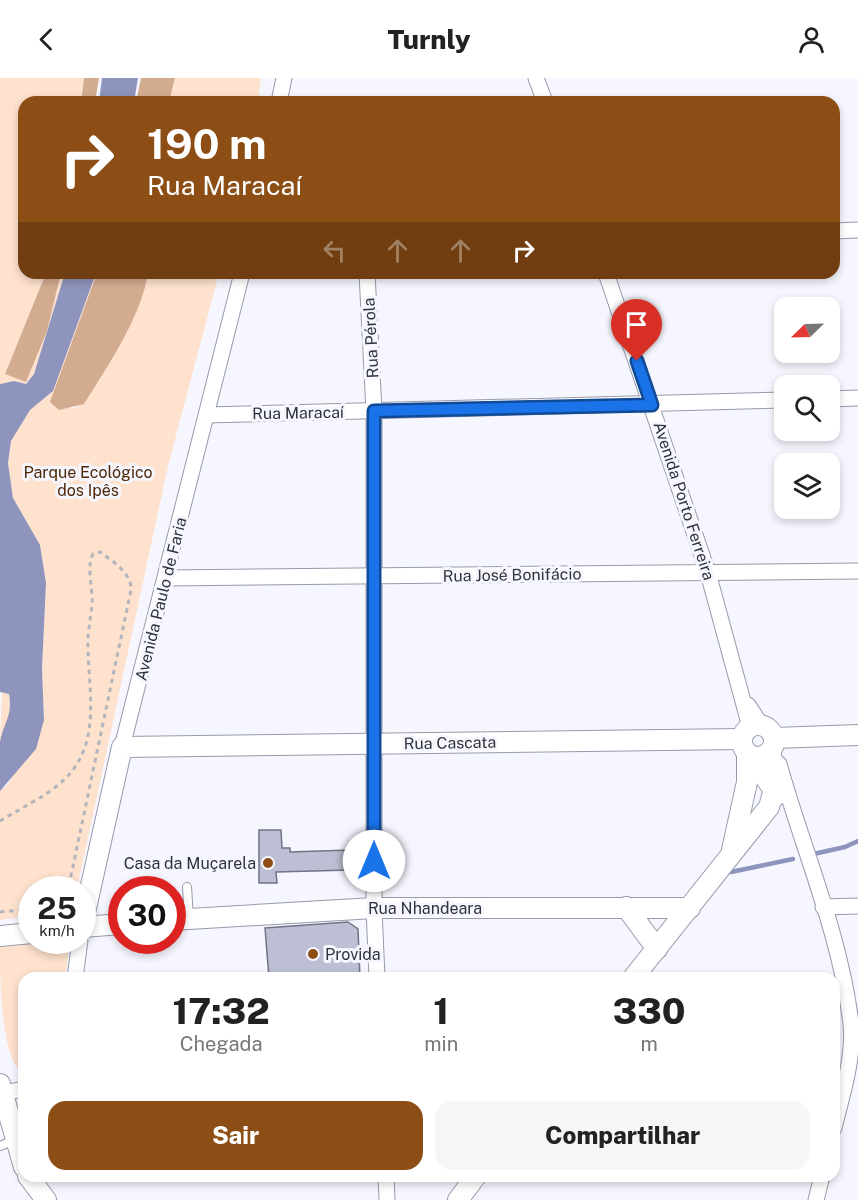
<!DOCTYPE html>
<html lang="pt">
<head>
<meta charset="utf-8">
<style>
  :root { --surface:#fff; --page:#f6f6f6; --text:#222; --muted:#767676; --accent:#8d4e15 }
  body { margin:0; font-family:"Public Sans",sans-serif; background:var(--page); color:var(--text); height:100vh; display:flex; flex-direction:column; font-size:22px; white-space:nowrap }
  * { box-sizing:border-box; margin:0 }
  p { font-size:20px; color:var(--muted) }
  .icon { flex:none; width:33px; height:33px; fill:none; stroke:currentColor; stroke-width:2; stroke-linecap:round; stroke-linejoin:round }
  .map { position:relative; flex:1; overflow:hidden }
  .side { position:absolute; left:18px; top:894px; width:822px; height:210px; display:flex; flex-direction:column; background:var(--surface); border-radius:18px; box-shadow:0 3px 9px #0003 }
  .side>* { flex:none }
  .top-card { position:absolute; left:18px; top:18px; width:822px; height:183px; border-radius:18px; box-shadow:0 3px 9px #0003; background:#8d4e15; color:#fff; overflow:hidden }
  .needle { width:39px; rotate:247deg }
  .fabs { position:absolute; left:774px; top:219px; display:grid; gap:12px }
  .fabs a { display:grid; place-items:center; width:66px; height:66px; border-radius:12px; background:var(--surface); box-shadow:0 3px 9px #0003; font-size:30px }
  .speed { position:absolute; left:18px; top:798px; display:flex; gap:12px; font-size:30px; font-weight:700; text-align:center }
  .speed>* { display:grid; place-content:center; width:78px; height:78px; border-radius:50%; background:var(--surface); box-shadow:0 3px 9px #0003; line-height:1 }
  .speed small { font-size:15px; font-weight:400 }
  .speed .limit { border:9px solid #d22; background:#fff; color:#111 }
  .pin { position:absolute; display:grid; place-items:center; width:51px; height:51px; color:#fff; margin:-62px -26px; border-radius:50% 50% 50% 0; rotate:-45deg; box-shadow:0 0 6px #0007 }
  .pin .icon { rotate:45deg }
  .me { position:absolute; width:66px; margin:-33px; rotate:0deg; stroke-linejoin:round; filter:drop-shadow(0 0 4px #0008) }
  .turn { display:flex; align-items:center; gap:21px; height:126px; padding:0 30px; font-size:27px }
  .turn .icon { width:78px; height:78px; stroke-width:2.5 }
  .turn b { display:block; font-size:42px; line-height:51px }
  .lanes { display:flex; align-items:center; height:57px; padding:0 30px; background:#0003; justify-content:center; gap:30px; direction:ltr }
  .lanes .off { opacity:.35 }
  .eta { display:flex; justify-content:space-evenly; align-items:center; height:102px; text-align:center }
  .eta b { font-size:36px; font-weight:800; line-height:42px }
  .cta { display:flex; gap:12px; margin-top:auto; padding:12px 30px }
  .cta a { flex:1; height:69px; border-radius:18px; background:var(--accent); color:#fff; font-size:24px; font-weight:800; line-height:69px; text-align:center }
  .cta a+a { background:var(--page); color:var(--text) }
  header { display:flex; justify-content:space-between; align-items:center; height:78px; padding:0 30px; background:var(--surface); font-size:27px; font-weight:800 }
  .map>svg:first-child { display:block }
</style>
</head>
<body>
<header><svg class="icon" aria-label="back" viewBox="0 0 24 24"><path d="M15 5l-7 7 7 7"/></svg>Turnly<svg class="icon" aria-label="person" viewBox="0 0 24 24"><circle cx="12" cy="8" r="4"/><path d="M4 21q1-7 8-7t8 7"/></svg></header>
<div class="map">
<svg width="858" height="1122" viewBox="0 0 858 1122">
  <rect width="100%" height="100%" fill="#f5f6fe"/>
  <g fill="#fee2ce">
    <path d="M 0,0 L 84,0 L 81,24 L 24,24 L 24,195 L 46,195 L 5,295 L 47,253 L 61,195 L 65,195 L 34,296 L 26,306 L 14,303 L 0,306 Z"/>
    <path d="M 175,0 L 261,0 L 258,24 L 169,24 Z"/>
    <path d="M 96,195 L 97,195 L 51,324 L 73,331 C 99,318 144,224 148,195 L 219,195 L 168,388 L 77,811 L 32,812 L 31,838 L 0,842 L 0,713 L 8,706 L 44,642 L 42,591 L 46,505 L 40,467 L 13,420 L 8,385 L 11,363 L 30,332 L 53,313 Z"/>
    <path d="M 2,614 L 9,616 C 12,634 7,647 0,663 Z"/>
    <path d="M 57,862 C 74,871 67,884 64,900 L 24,900 L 24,995 C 0,986 0,894 0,869 Z"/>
  </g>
  <g fill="#d3ac90">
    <path d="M 84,0 L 99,0 L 95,24 L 81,24 Z"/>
    <path d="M 141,0 L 175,0 L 169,24 L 136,24 Z"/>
    <path d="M 46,195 L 61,195 L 47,253 L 26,304 L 5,296 Z"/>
    <path d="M 97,195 L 148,195 C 141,239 108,288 84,326 L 59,332 L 50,324 Z"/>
  </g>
  <g fill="#8e94bc">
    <path d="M 102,0 L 138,0 L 134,24 L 99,24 Z"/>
    <path d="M 65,195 L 96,195 L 53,313 L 30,332 L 11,363 L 8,385 L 13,420 L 40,467 L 46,505 L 42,591 L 44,642 L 36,671 L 0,713 C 0,697 0,679 0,664 C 3,645 13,639 9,616 L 0,614 L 0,306 L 14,303 L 26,306 L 34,296 Z"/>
  </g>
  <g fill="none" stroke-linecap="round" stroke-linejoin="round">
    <g stroke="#8e94bc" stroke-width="4.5">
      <path d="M 809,777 L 845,769 L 858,763"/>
      <path d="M 731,794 L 793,781"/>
    </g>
  </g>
  <g fill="#bdc0d4" stroke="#717486" stroke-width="1.5">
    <path d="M 259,752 L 281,752 L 282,770 L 290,770 L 290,774 L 350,772 L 350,792 L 276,794 L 277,805 L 259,805 Z"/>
    <path d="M 348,844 L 358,851 L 360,900 L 269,900 L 265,850 Z"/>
  </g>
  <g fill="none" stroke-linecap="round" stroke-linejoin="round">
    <g stroke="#979aad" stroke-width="10">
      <g id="service">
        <path d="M 187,809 L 189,839"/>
        <path d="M 0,1068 L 15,1062"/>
      </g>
    </g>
    <g stroke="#979aad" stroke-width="17">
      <g id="minor">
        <path d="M 536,0 L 545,24"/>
        <path d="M 279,24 L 284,0"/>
        <path d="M 834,153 L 858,152"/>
        <path d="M 367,195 L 374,333 L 374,830 L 377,900"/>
        <path d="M 606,195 L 708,495 L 750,649"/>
        <path d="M 830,321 L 858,320"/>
        <path d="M 207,337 L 784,322"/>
        <path d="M 167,500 L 858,493"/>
        <path d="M 748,627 L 761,647"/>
        <path d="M 122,669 L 242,195"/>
        <path d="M 751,677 L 762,700 L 777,720"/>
        <path d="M 779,686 C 803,772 841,858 851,946 C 854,981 842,1017 834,1050"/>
        <path d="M 823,829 L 858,828"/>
        <path d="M 75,900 L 80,862"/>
        <path d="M 3,1015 L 24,1011"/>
        <path d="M 386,1098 L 387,1122"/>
        <path d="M 816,1122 L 822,1098"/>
      </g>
    </g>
    <g stroke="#979aad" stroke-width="22">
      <g id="tertiary">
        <circle cx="758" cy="663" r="16"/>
        <path d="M 774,660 L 858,657"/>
        <path d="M 732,772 L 747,704 L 747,675"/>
        <path d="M 626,829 L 657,871"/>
        <path d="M 172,842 L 374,830 L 690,830"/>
        <path d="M 82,848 L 122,669 L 742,661"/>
        <path d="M 82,849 L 122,846"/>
        <path d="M 0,858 L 32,855"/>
        <path d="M 633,900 L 769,729 C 775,710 778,692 769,674"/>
        <path d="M 0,1006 L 24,1089"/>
        <path d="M 28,1098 L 46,1122"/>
        <path d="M 458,1122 L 476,1098"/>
      </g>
    </g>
    <g stroke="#b3b4bc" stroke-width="3" stroke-dasharray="4.5 4.5" stroke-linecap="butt">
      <path d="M 0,743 C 21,730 47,718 65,701 C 101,665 89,616 88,571 C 87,555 91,541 92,525 C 93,510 86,489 93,476 L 100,474 C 113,483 132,496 131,512 L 68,812"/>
      <path d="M 0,834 L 32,831"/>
    </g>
    <use href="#service" stroke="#fff" stroke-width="8"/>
    <use href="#minor" stroke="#fff" stroke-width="15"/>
    <use href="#tertiary" stroke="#fff" stroke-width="20"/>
  </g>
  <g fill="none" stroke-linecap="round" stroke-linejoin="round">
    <g stroke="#114b97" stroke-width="15">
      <path id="route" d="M 374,783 L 374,333 L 652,327 L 637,283"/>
    </g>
    <use href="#route" stroke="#1a73e8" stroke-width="10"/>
  </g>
  <g fill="#8d4e15" stroke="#f5f6fe" stroke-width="2">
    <circle cx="268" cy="785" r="6"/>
    <circle cx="313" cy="876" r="6"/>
  </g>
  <g text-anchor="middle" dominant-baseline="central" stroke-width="6" stroke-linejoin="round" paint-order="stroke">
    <g font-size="16" fill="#303239" stroke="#f5f6fe">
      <text transform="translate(371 260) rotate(-93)">Rua Pérola</text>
      <text transform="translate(298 335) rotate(-1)">Rua Maracaí</text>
      <text transform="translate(684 423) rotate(72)">Avenida Porto Ferreira</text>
      <text transform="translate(512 497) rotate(-1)">Rua José Bonifácio</text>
      <text transform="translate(161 521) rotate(-76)">Avenida Paulo de Faria</text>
      <text transform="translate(450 665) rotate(-1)">Rua Cascata</text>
      <text x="425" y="830">Rua Nhandeara</text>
    </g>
    <g font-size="16" fill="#4d2706" stroke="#f5f6fe">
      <text x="88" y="394">Parque Ecológico<tspan x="88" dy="18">dos Ipês</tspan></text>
    </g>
    <g font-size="16" fill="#303239" stroke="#f5f6fe" text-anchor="end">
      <text x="256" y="785">Casa da Muçarela</text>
      <text x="325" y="876" text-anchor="start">Provida</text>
    </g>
  </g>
</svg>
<div class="fabs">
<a><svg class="needle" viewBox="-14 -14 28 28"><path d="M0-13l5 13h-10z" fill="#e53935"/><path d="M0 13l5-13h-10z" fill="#767676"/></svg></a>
<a><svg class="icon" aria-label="search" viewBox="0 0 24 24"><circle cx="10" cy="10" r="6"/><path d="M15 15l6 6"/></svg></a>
<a><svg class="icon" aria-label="layers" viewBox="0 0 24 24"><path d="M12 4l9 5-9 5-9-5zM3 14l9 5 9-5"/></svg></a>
</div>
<div class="speed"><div>25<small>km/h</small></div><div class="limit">30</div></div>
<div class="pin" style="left:637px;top:283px;background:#d93025"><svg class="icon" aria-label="arrive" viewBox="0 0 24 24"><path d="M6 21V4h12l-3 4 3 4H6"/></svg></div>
<svg class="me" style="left:374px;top:783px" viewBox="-20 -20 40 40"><circle r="19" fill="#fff"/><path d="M0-13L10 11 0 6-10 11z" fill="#1a73e8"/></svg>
<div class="top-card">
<div class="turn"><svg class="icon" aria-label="right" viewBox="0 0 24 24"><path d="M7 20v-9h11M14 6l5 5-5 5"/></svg><div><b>190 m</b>Rua Maracaí</div></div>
<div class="lanes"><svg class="icon off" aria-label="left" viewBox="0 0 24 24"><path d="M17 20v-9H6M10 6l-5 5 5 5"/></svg><svg class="icon off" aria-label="ahead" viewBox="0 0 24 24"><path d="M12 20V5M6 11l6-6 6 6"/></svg><svg class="icon off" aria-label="ahead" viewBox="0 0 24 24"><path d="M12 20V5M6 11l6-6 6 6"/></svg><svg class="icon" aria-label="right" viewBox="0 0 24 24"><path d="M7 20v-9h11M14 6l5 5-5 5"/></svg></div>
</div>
<section class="side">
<div class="eta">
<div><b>17:32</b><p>Chegada</p></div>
<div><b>1</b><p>min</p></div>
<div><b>330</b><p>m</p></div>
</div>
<div class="cta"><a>Sair</a><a>Compartilhar</a></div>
</section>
</div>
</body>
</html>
